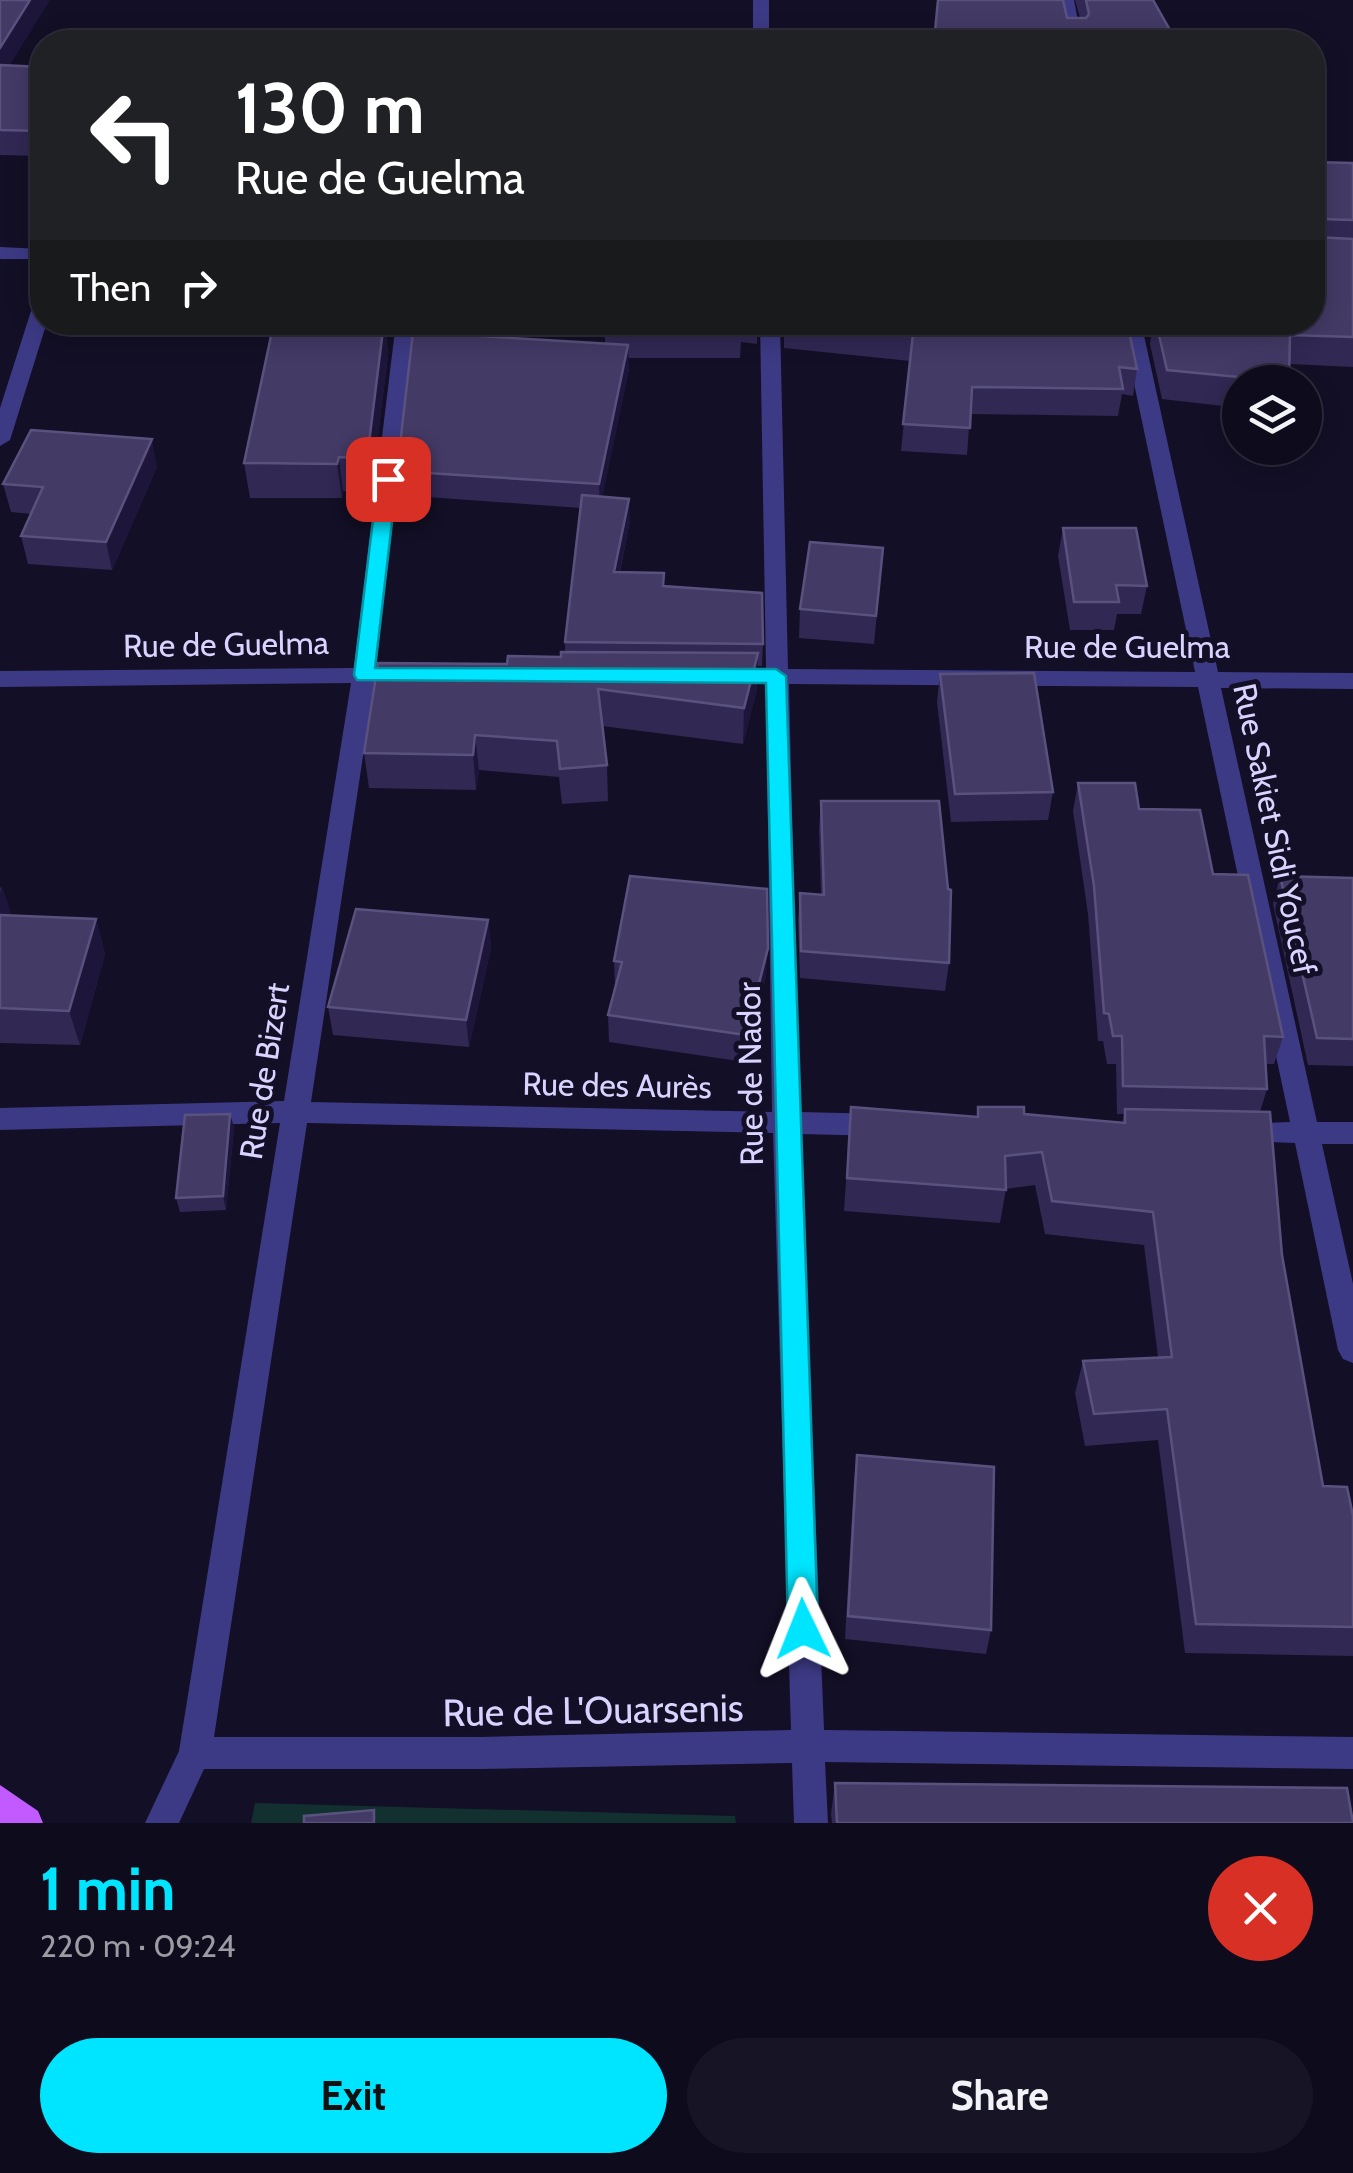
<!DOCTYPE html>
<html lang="en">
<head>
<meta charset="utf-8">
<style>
  :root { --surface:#0e0b1c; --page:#171425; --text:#f1f3f6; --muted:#9b9ba3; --line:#2e2b3b; --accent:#00e5ff }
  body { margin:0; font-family:Cabin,sans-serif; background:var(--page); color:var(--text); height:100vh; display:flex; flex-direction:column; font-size:38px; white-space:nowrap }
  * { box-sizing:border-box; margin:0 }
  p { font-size:32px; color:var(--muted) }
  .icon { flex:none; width:55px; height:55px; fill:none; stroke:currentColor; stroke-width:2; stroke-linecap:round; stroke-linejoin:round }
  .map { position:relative; height:1823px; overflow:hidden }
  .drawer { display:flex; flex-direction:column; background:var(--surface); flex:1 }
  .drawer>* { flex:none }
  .guide { position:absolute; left:30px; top:30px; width:1295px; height:305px; border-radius:40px; box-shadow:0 5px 25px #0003,0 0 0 2px var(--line); background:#202124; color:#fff; overflow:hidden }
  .buttons { position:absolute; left:1222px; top:365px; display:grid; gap:20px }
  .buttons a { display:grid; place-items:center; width:100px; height:100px; border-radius:50%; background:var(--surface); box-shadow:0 5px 25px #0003,0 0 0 2px var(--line); font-size:50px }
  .pin { position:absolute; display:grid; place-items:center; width:85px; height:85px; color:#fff; margin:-42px; border-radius:20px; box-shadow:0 5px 15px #0006 }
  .me { position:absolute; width:110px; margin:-55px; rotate:358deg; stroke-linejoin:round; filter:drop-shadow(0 0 8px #0008) }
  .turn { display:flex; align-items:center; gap:35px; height:210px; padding:0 40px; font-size:45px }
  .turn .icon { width:130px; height:130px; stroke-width:2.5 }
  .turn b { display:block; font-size:70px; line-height:85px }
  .then { display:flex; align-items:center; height:95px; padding:0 40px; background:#0003; gap:20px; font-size:38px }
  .round { display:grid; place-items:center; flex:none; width:105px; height:105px; border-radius:52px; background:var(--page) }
  .headline { display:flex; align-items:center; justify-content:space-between; height:170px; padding:0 40px }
  h1 { font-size:60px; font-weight:800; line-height:75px; color:var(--accent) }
  .primary-button { display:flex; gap:20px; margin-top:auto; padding:20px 40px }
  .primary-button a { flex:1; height:115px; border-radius:60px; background:var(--accent); color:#111; font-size:40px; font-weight:800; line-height:115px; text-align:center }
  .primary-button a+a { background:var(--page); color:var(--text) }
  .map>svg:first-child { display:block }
</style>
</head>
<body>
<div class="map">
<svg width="1353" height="1823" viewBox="0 0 1353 1823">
  <rect width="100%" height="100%" fill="#130f26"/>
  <path fill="#12302f" d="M 255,1803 L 735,1816 L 736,1823 L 251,1823 Z"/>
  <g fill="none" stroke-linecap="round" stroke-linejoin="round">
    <g fill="#3d3a85" fill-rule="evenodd">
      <rect x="753" y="0" width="16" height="42"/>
      <path d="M 1058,0 L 1074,0 L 1082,42 L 1066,42 Z"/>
      <path d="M 0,247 L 42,249 L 42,259 L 0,259 Z"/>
      <path d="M 42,302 L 42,322 L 47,322 L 10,440 L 0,446 L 0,408 L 32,308 Z"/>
      <path d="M 396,322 L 416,322 L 376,667 L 388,670 L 391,675 L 388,680 L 374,683 L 311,1102 L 772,1112 L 766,684 L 752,681 L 749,676 L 752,671 L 766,668 L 760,322 L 780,322 L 788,669 L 1195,672 L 1121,322 L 1141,322 L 1218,672 L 1353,673 L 1353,689 L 1221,688 L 1317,1122 L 1353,1122 L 1353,1144 L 1322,1144 L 1353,1284 L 1353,1363 L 1343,1359 L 1338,1350 L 1295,1143 L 1228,1140 L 1224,1132 L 1228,1124 L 1290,1122 L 1198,687 L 789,684 L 799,1112 L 883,1114 L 893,1117 L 897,1125 L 893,1133 L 883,1136 L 800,1134 L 824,1730 L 1353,1737 L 1353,1769 L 825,1762 L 828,1823 L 794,1823 L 792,1763 L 480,1769 L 204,1769 L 179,1823 L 145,1823 L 179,1751 L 280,1123 L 0,1130 L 0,1108 L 284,1101 L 351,683 L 0,687 L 0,671 L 354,668 ZM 307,1123 L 773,1133 L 791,1730 L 480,1737 L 214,1737 Z"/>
    </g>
    <path fill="#c25bff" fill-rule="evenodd" d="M 0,1785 L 38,1811 L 43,1823 L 0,1823 Z"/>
  </g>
  <g fill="#312854">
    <path d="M 0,0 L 10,65 L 42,67 L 42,156 L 0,155 Z"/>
    <path d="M 1075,0 L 1153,0 L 1174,37 L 934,42 L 1067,18 L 1080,18 Z"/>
    <path d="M 1312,162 L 1353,163 L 1353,367 L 1289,364 L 1289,382 L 1240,382 L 1240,408 L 1162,399 L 1150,344 L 1152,330 L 1151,322 L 1312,322 Z"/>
    <path d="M 385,322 L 388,355 L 371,493 L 343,491 L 342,498 L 250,498 L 244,463 Z"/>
    <path d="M 605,322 L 757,322 L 757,344 L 741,342 L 740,358 L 628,358 L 629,369 L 602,497 L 630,521 L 620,572 L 664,573 L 664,586 L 763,644 L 762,666 L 757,666 L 757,689 L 743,744 L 602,726 L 607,765 L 608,801 L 562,804 L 559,777 L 479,770 L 476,790 L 369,788 L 364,753 L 507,664 L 561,657 L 565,652 L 565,642 L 581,508 L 400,495 L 397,471 L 605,344 Z"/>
    <path d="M 784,322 L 1127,322 L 1137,369 L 1133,396 L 1122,394 L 1118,416 L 970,414 L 967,455 L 901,451 L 910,361 L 784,348 Z"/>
    <path d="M 157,467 L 112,570 L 28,564 L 21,536 L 31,514 L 11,512 L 3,484 Z"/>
    <path d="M 1063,528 L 1147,586 L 1141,614 L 1117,614 L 1114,630 L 1070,630 L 1058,556 Z"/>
    <path d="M 883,548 L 874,644 L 799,638 L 800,609 Z"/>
    <path d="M 940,674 L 1053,792 L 1048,820 L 951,822 L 937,702 Z"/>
    <path d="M 1078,783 L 1139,809 L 1213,874 L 1283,1037 L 1274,1064 L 1265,1064 L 1267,1089 L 1260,1112 L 1282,1255 L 1323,1486 L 1353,1516 L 1353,1656 L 1185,1653 L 1158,1440 L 1085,1446 L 1075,1393 L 1083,1361 L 1158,1357 L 1144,1245 L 1045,1234 L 1035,1185 L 1006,1189 L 1000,1223 L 844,1211 L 851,1107 L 977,1117 L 978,1107 L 1024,1114 L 1122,1123 L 1124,1114 L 1117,1114 L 1116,1064 L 1107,1064 L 1103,1041 L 1098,1041 L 1088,914 L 1073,811 Z"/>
    <path d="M 821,801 L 949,963 L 945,991 L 800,978 L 798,921 L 800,893 L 821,895 L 819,829 Z"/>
    <path d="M 1280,876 L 1353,878 L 1353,1066 L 1308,1065 L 1273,904 Z"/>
    <path d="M 0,886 L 12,916 L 96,919 L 105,954 L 80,1045 L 0,1043 Z"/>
    <path d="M 488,920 L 491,948 L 469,1047 L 333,1035 L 328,1007 Z"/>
    <path d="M 614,961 L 766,976 L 745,1062 L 609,1042 L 608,1015 L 615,988 Z"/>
    <path d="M 230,1114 L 234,1128 L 226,1210 L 180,1212 L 176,1198 Z"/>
    <path d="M 857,1455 L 991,1630 L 986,1654 L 845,1639 L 854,1480 Z"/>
    <path d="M 835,1783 L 1353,1823 L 832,1823 L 831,1814 Z"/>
  </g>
  <g fill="#1d163a">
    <path d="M 30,0 L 50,0 L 5,73 L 0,74 L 0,48 Z"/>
    <path d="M 384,322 L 388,355 L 371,493 L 367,459 Z"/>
    <path d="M 628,345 L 629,369 L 600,509 L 599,484 Z"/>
    <path d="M 152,439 L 157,467 L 112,570 L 106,542 Z"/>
    <path d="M 339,457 L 343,491 L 342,498 L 337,464 Z"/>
    <path d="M 629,499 L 630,521 L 615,594 L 614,572 Z"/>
    <path d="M 758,653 L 757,689 L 743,744 L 744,708 Z"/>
    <path d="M 475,735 L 479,770 L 476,790 L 473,755 Z"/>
    <path d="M 2,886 L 14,921 L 0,936 L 0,893 Z"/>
    <path d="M 96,919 L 105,954 L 80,1045 L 69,1011 Z"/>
    <path d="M 488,920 L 491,948 L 469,1047 L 466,1020 Z"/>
    <path d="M 768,948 L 766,976 L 745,1062 L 746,1035 Z"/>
    <path d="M 230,1114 L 234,1128 L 226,1210 L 223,1196 Z"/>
  </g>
  <g fill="#433a66" stroke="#5a527e" stroke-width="2.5">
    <path d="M 0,0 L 30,0 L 0,48 Z"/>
    <path d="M 938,0 L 1063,0 L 1067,18 L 1086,18 L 1089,14 L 1086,0 L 1153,0 L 1174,37 L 1266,40 L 1267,42 L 934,42 Z"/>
    <path d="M 0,65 L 42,67 L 42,131 L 0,130 Z"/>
    <path d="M 1312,162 L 1353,163 L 1353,220 L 1319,219 L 1315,222 L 1316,237 L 1353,239 L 1353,337 L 1290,335 L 1289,382 L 1167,370 L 1156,322 L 1312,322 Z"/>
    <path d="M 274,322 L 384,322 L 367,459 L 339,457 L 337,464 L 244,463 Z"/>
    <path d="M 605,322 L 741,322 L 741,332 L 604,331 Z"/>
    <path d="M 797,322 L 1127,322 L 1137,369 L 1119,367 L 1123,389 L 972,387 L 970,428 L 903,424 L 913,334 Z"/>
    <path d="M 413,332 L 628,345 L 599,484 L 397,471 Z"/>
    <path d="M 31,430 L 152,439 L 106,542 L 21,536 L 43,487 L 3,484 Z"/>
    <path d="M 582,495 L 629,499 L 614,572 L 664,573 L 663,586 L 762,593 L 763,644 L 565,642 Z"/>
    <path d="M 1063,528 L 1136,528 L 1147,586 L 1116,585 L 1119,602 L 1074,602 Z"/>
    <path d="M 810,542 L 883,548 L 876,616 L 800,609 Z"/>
    <path d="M 561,652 L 758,653 L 744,708 L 598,689 L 607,765 L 560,769 L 557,741 L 475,735 L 473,755 L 364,753 L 378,663 L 507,664 L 508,656 L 561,657 Z"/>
    <path d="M 1034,673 L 1053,792 L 955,794 L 940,674 Z"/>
    <path d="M 1078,783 L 1135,783 L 1139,809 L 1200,810 L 1213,874 L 1248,875 L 1283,1037 L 1264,1036 L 1267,1089 L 1123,1086 L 1122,1036 L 1113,1036 L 1109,1014 L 1104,1013 L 1094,886 Z"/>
    <path d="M 821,801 L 939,801 L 948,889 L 951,890 L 949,963 L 801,951 L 800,893 L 824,895 Z"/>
    <path d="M 630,876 L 767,889 L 768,948 L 746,1035 L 608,1015 L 622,962 L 614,961 Z"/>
    <path d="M 1280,876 L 1353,878 L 1353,1039 L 1317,1038 Z"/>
    <path d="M 356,909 L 488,920 L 466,1020 L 328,1007 Z"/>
    <path d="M 0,915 L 96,919 L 69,1011 L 0,1008 Z"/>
    <path d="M 851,1107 L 978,1117 L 978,1107 L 1024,1107 L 1024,1114 L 1125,1123 L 1125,1109 L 1270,1112 L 1282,1255 L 1323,1486 L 1347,1487 L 1353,1516 L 1353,1627 L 1196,1624 L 1167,1409 L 1094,1414 L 1083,1361 L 1172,1357 L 1153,1212 L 1052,1201 L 1042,1152 L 1005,1156 L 1006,1190 L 847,1178 Z"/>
    <path d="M 230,1114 L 223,1196 L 176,1198 L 185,1115 Z"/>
    <path d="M 857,1455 L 994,1467 L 991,1630 L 848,1616 Z"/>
    <path d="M 835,1783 L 1347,1788 L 1353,1823 L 837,1823 Z"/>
    <path d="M 374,1810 L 374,1823 L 304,1823 L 304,1816 Z"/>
  </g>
  <path fill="#00e5ff" stroke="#0095a6" stroke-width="2.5" d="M 388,473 L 397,479 L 375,668 L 776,669 L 786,676 L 818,1629 L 813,1639 L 803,1643 L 793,1639 L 788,1629 L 766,683 L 357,680 L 354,675 L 378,479 Z"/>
  <g text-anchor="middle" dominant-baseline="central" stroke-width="10" stroke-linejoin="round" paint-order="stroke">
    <g font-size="32" fill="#d9d4ff" stroke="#130f26">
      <text transform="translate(226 644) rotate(-1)">Rue de Guelma</text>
      <text x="1127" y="646">Rue de Guelma</text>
      <text transform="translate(1275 829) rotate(78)">Rue Sakiet Sidi Youcef</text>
      <text transform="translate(264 1071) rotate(-81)">Rue de Bizert</text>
      <text transform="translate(750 1074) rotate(-91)">Rue de Nador</text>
      <text transform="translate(617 1085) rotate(1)">Rue des Aurès</text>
    </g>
    <g font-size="38" fill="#d9d4ff" stroke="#130f26">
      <text transform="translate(593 1710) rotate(-1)">Rue de L'Ouarsenis</text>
    </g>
  </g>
</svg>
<div class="buttons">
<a><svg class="icon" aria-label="layers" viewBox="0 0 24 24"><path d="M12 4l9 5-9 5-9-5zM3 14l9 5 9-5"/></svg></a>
</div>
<div class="pin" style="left:388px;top:479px;background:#d93025"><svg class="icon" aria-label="arrive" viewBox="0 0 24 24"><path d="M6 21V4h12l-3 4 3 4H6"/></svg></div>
<svg class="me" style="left:803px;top:1629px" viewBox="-20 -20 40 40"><path d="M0-17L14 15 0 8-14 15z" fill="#00e5ff" stroke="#fff" stroke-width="4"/></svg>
<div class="guide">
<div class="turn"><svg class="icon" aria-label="left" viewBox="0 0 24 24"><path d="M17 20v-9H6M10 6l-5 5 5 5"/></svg><div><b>130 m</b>Rue de Guelma</div></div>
<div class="then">Then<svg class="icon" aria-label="right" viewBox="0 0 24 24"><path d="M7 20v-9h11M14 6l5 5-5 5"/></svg></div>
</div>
</div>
<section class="drawer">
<div class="headline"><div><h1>1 min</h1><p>220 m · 09:24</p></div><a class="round" style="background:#d93025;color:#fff"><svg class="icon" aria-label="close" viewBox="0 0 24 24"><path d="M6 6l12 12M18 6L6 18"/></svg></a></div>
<div class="primary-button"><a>Exit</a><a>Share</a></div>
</section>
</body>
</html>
